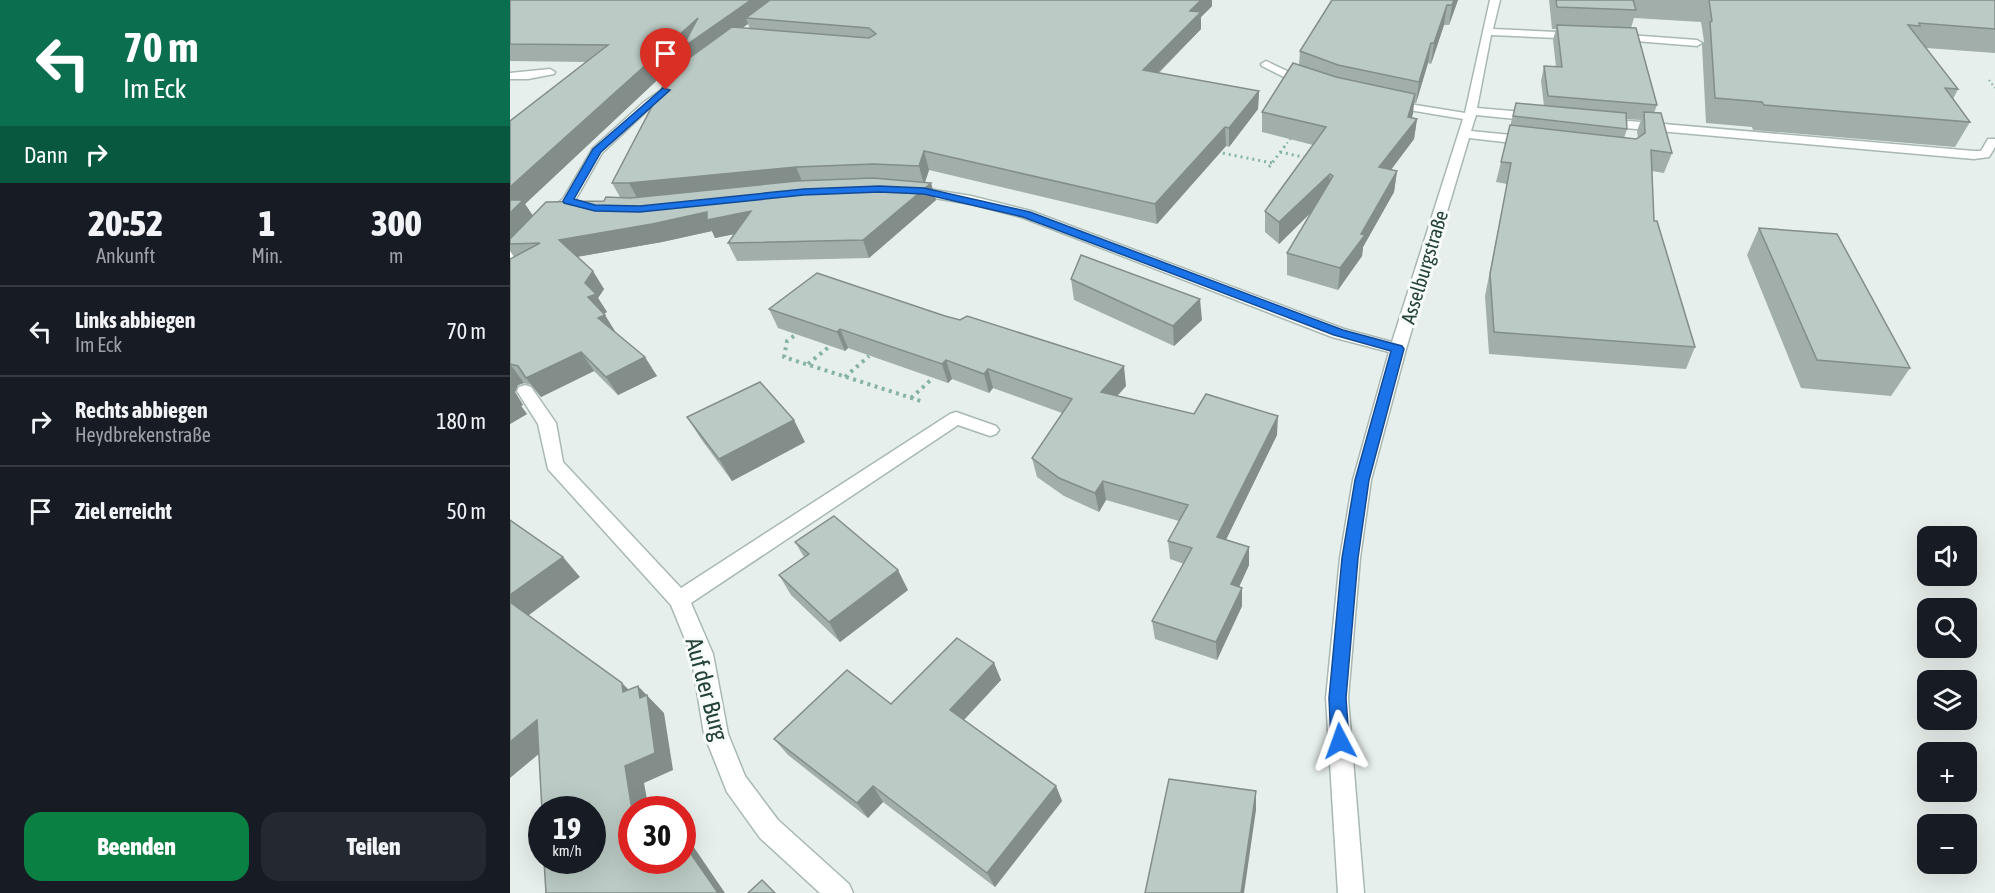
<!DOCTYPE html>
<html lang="de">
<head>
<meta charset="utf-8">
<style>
  :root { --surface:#171b24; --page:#242831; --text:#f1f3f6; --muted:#9ea1a6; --line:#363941; --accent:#0b8043 }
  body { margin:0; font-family:"Asap Condensed",sans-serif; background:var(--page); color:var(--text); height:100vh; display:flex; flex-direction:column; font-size:22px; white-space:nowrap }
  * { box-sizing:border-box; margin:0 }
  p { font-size:20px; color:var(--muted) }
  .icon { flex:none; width:33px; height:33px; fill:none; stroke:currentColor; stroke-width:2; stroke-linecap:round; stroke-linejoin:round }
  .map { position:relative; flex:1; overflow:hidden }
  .panel { display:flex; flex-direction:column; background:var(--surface); width:510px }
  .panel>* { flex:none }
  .top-card { background:#0b6e4f; color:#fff; overflow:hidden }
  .buttons { position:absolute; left:1407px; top:526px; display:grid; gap:12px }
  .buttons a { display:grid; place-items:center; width:60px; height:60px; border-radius:12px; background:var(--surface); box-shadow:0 6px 24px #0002; font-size:30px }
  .speed { position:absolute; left:18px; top:796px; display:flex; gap:12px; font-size:30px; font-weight:700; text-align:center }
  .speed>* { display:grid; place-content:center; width:78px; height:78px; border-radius:50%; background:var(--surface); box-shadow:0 6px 24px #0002; line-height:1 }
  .speed small { font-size:15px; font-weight:400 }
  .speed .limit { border:9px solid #d22; background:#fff; color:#111 }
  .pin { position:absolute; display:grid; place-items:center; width:51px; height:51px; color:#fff; margin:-62px -26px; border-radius:50% 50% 50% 0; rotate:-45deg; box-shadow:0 0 6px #0007 }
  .pin .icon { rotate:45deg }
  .me { position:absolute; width:66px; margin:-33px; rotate:356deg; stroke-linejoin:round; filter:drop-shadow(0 0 4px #0008) }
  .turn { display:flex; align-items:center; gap:21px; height:126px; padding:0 24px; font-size:27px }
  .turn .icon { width:78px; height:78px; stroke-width:2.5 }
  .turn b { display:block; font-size:42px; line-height:51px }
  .then { display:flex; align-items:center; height:57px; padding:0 24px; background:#0003; gap:12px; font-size:22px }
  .eta { display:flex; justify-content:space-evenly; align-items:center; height:102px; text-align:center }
  .eta b { font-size:36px; font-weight:800; line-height:42px }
  .primary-button { display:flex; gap:12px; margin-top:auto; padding:12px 24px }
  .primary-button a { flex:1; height:69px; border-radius:18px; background:var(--accent); color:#fff; font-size:24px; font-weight:800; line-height:69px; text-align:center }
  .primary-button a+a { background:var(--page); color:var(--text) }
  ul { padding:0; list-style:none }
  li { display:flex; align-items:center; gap:18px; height:90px; padding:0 24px; border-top:2px solid var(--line) }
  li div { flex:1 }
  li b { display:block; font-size:22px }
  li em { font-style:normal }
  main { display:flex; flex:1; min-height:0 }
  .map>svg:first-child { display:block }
</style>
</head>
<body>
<main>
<section class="panel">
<div class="top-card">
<div class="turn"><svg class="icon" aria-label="left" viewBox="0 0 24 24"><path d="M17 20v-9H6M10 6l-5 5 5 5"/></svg><div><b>70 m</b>Im Eck</div></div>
<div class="then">Dann<svg class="icon" aria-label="right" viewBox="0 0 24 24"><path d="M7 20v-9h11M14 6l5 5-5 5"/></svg></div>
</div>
<div class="eta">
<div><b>20:52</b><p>Ankunft</p></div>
<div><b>1</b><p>Min.</p></div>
<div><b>300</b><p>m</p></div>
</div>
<ul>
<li><svg class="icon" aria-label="left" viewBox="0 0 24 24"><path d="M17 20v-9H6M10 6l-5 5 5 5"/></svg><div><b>Links abbiegen</b><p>Im Eck</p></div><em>70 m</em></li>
<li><svg class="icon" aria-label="right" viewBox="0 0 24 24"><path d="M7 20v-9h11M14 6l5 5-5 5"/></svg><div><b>Rechts abbiegen</b><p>Heydbrekenstraße</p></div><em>180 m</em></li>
<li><svg class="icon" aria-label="arrive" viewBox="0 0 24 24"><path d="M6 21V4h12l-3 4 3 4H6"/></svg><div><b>Ziel erreicht</b></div><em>50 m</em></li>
</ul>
<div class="primary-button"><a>Beenden</a><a>Teilen</a></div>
</section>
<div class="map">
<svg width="1485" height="893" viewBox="0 0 1485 893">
  <rect width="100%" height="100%" fill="#e6efeb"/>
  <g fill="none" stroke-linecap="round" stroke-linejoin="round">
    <g stroke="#a8b8b2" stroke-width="3">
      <g id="minor">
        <path d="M 980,0 L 990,0 L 983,29 L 1068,33 L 1073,36 L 1068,39 L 981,35 L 967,108 L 1025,113 L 1031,117 L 1025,121 L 966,115 L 961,131 L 1020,137 L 1026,141 L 1020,145 L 959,138 L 896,349 L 861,480 L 850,558 L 838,698 L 854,893 L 828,893 L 816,698 L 830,558 L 843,480 L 879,352 L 822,337 L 511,217 L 461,204 L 400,194 L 393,190 L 400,186 L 461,196 L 521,211 L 834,329 L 882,342 L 953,119 L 881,107 L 875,104 L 881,101 L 955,113 Z"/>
        <path d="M 1105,34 L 1187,40 L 1192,43 L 1187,46 L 1101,39 L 1101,35 Z"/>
        <path d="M 756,61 L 800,82 L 802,84 L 796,87 L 792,86 L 752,66 L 751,64 Z"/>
        <path d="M 40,69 L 45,72 L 44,74 L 18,79 L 0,79 L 0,73 Z"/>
        <path d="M 166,80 L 172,83 L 170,85 L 142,106 L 92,153 L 63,204 L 43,221 L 33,221 L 31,218 L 33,215 L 53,199 L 83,148 L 134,102 Z"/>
        <path d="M 1119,121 L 1464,151 L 1471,151 L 1478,139 L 1485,139 L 1485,147 L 1479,157 L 1464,159 L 1115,128 L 1115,122 Z"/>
        <path d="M 20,234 L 27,238 L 5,262 L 0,263 L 0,251 L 15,235 Z"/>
        <path d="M 15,385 L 21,387 L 46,423 L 53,462 L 171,588 L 440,414 L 446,412 L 486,426 L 489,430 L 486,434 L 480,436 L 448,425 L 181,603 L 203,654 L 218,734 L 235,776 L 268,820 L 339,884 L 343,893 L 310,893 L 250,838 L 217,792 L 194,734 L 181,654 L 161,605 L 38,469 L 28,424 L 7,391 L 9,387 Z"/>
      </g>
    </g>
    <g stroke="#86b3a5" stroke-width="2" stroke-dasharray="1.5 3" stroke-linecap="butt">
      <path d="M 1479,80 L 1485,88"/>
      <path d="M 774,147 L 782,137"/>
    </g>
    <g stroke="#86b3a5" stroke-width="3" stroke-dasharray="2 4" stroke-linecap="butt">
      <path d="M 707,152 L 762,163"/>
      <path d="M 770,152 L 797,158"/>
      <path d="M 759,167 L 775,146"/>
    </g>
    <g stroke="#86b3a5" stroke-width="4" stroke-dasharray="3 4.5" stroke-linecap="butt">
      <path d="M 284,336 L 277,341 L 274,357 L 414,402"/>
      <path d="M 298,364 L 320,346"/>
      <path d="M 335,377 L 359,356"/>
      <path d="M 401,398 L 423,378"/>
    </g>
    <use href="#minor" fill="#fff" fill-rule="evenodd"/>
  </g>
  <g fill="#a1aea9" fill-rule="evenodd">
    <path d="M 0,0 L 702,0 L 702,6 L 691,17 L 691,29 L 649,73 L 749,91 L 748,109 L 719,147 L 716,146 L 647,224 L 419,170 L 415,182 L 426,200 L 359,258 L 227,261 L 218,243 L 225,234 L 205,238 L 202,231 L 152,242 L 67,257 L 94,289 L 88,298 L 97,312 L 94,314 L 106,333 L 147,376 L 108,395 L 84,371 L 31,397 L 21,385 L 14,383 L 8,385 L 5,392 L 13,405 L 11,406 L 17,414 L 0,424 L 0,259 L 4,257 L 0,251 L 0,121 L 76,62 L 0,61 ZM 238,24 L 240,29 L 231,28 ZM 175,54 L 177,59 L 102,183 L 110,197 L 94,201 L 23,216 L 15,204 Z"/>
    <path d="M 822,0 L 948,0 L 939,25 L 934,25 L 921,64 L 918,63 L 906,103 L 904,103 L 901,117 L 907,119 L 904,139 L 881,170 L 887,171 L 884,192 L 853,247 L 852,256 L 828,290 L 777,275 L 777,253 L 803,210 L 769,244 L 755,232 L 755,211 L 803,145 L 752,132 L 752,112 L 789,65 L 790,51 Z"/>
    <path d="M 1039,0 L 1485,0 L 1485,53 L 1416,48 L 1448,89 L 1443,99 L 1460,122 L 1445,147 L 1243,130 L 1242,127 L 1196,123 L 1192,45 L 1194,41 L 1191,22 L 1124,18 L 1121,28 L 1147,105 L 1144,113 L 1162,153 L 1154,173 L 1142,171 L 1144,221 L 1185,347 L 1176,369 L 979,354 L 975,296 L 997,184 L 986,182 L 991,162 L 1006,103 L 1034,106 L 1031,81 L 1034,66 L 1046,67 L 1043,40 L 1046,29 L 1042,29 ZM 1116,119 L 1131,120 L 1127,131 L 1128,138 L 1126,139 L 1114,138 L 1117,129 Z"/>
    <path d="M 1249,228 L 1400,368 L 1381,396 L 1291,388 L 1237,255 Z"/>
    <path d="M 561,279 L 692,320 L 664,346 L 564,300 Z"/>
    <path d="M 259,309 L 616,386 L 607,396 L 767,435 L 716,540 L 739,565 L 729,587 L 732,606 L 707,660 L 645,639 L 642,621 L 674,564 L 660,559 L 658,541 L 669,521 L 596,500 L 589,512 L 554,496 L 527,477 L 522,458 L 552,413 L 483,388 L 479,393 L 442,379 L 438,383 L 338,348 L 335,351 L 268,328 Z"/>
    <path d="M 177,417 L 295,442 L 222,481 L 191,439 Z"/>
    <path d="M 285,542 L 398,590 L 330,642 L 281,595 L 269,575 L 294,557 Z"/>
    <path d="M 484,663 L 491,680 L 454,720 L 546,786 L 552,801 L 485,887 L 373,802 L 358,818 L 278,755 L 264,739 L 381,704 Z"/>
  </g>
  <g fill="#838d89">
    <path d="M 241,0 L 270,0 L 236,18 L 238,24 L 180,65 L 175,54 L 15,204 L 25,219 L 0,244 L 0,187 L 188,18 Z"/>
    <path d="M 691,0 L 702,0 L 702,6 L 691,17 L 691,29 L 634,87 L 633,70 L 680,11 Z"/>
    <path d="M 944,0 L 948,0 L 939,25 L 942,5 Z"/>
    <path d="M 937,5 L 934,25 L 921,64 L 924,43 Z"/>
    <path d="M 921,43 L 918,63 L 906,103 L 909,82 Z"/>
    <path d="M 749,91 L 748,109 L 719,147 L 719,128 Z"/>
    <path d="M 905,94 L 903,114 L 897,131 L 907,119 L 904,139 L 867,188 L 869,167 L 898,117 Z"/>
    <path d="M 715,127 L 716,146 L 647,224 L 645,204 Z"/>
    <path d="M 414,151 L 419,170 L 414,185 L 409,166 Z"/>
    <path d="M 286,167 L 294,186 L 130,203 L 119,183 Z"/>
    <path d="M 887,171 L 884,192 L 853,247 L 852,256 L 828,290 L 830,268 Z"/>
    <path d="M 820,174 L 819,195 L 769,244 L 769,222 Z"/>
    <path d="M 421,183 L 426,200 L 359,258 L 353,240 Z"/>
    <path d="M 241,211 L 249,229 L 205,238 L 202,231 L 152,242 L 60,258 L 49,240 L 197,212 Z"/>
    <path d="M 83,271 L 94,289 L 88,298 L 97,312 L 90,315 L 78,297 L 75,283 Z"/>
    <path d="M 690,299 L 692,320 L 664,346 L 663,326 Z"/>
    <path d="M 95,315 L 106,333 L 88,318 Z"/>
    <path d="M 330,329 L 338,348 L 335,351 L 327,332 Z"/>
    <path d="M 71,352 L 84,371 L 31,397 L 16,378 Z"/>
    <path d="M 135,357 L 147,376 L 108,395 L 96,377 Z"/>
    <path d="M 436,360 L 442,379 L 438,383 L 432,364 Z"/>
    <path d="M 0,364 L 14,383 L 8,385 L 5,392 L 13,405 L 11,406 L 17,414 L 0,424 Z"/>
    <path d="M 614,366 L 616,386 L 594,411 L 591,392 Z"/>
    <path d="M 478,369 L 483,388 L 479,393 L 474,374 Z"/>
    <path d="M 768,416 L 767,435 L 708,556 L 707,537 Z"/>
    <path d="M 284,420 L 295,442 L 222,481 L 209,459 Z"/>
    <path d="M 593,481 L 596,500 L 589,512 L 585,493 Z"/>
    <path d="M 739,547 L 739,565 L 722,602 L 721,584 Z"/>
    <path d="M 53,557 L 70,577 L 15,618 L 0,603 L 0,595 Z"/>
    <path d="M 388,570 L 398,590 L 330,642 L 319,622 Z"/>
    <path d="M 732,588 L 732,606 L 707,660 L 706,642 Z"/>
    <path d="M 484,663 L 491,680 L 448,726 L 440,710 Z"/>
    <path d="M 112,683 L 130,701 L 113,692 Z"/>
    <path d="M 128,686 L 154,713 L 163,770 L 134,783 L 139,810 L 122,810 L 115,766 L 130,698 Z"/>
    <path d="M 27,720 L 48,738 L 0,778 L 0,742 Z"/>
    <path d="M 363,786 L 373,802 L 358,818 L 347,803 Z"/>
    <path d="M 546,786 L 552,801 L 485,887 L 477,873 Z"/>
    <path d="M 746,791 L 746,810 L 734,893 L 731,893 Z"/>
    <path d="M 172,837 L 183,846 L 215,893 L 208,893 L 172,841 Z"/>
  </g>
  <g fill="#bbcac4" stroke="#838d89" stroke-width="1.5">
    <path d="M 0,0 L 241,0 L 172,48 L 188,18 L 0,187 L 0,121 L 98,45 L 0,44 Z"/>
    <path d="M 260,0 L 691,0 L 680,11 L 691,12 L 633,70 L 749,91 L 719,128 L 715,127 L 645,204 L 414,151 L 409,166 L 363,164 L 286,167 L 119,183 L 102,183 L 160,72 L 222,27 L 359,38 L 366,34 L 359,28 L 236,18 Z"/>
    <path d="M 822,0 L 944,0 L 942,5 L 937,5 L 924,43 L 921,43 L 909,82 L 828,65 L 790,51 Z"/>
    <path d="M 1046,0 L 1123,0 L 1126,10 L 1047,7 Z"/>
    <path d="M 1199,0 L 1485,0 L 1485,29 L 1409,23 L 1410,26 L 1398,25 L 1448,89 L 1435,88 L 1460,122 L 1254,105 L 1252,102 L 1205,98 L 1200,22 L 1202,21 Z"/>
    <path d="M 1047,25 L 1126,28 L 1147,105 L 1038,96 L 1034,66 L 1052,67 Z"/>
    <path d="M 783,63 L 826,77 L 905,94 L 898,117 L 907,119 L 869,167 L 887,171 L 851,234 L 855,235 L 830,268 L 777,253 L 823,176 L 820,174 L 769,222 L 755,211 L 816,127 L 752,112 Z"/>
    <path d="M 1006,103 L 1116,113 L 1117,129 L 1003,116 Z"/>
    <path d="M 1134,112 L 1151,113 L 1162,153 L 1141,150 L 1144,221 L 1147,221 L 1185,347 L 984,332 L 980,274 L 1001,163 L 991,162 L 1000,125 L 1126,139 L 1135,133 Z"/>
    <path d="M 363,178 L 421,183 L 353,240 L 218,243 L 241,211 L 197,220 L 197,212 L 142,224 L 49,240 L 83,271 L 75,283 L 86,294 L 78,297 L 95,315 L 88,318 L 135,357 L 96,377 L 71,352 L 16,378 L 8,366 L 0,364 L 0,259 L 30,243 L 0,244 L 0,239 L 36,202 L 94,201 L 96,197 L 121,198 L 287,181 Z"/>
    <path d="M 0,200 L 13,200 L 0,213 Z"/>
    <path d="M 1249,228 L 1327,234 L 1400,368 L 1307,360 Z"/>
    <path d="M 571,255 L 690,299 L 663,326 L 561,279 Z"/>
    <path d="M 307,273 L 435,316 L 450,320 L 457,316 L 614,366 L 591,392 L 684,414 L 696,394 L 768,416 L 707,537 L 739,547 L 721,584 L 732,588 L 706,642 L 642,621 L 682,548 L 658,541 L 678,505 L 593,481 L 585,493 L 549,478 L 522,458 L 562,399 L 478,369 L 474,374 L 436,360 L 432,364 L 330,329 L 327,332 L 259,309 Z"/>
    <path d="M 250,382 L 284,420 L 209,459 L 177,417 Z"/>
    <path d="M 324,516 L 388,570 L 319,622 L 269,575 L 299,554 L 285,542 Z"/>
    <path d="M 0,520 L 53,557 L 0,595 Z"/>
    <path d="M 0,602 L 112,683 L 113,692 L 128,686 L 130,698 L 137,695 L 145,753 L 115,766 L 122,810 L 122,861 L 172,861 L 172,841 L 208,893 L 36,893 L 34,861 L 82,861 L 82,810 L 32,810 L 27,720 L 0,742 Z"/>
    <path d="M 447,638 L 484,663 L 440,710 L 546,786 L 477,873 L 363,786 L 347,803 L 264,739 L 337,670 L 381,704 Z"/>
    <path d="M 659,779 L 746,791 L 731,893 L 635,893 Z"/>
    <path d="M 252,880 L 265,893 L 238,893 Z"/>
  </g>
  <path fill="#1a73e8" stroke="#114b97" stroke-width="1.5" d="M 153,88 L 160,90 L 91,152 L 64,199 L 85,205 L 130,206 L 294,189 L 369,186 L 414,188 L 520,212 L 833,330 L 892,346 L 894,349 L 859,480 L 848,558 L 836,698 L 839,741 L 837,747 L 830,750 L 824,747 L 821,741 L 819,698 L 832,558 L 845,480 L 881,351 L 824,335 L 513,217 L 414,194 L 369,192 L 294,195 L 130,212 L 85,211 L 54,203 L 53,201 L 83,149 Z"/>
  <g text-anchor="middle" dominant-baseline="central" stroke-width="6" stroke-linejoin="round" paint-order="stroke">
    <g font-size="20" fill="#24423a" stroke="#f7fbf9">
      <text transform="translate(914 267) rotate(-73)">Asselburgstraße</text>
    </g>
    <g font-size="24" fill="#24423a" stroke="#f7fbf9">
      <text transform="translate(197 689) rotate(75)">Auf der Burg</text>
    </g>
  </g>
</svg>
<div class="buttons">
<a><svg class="icon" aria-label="sound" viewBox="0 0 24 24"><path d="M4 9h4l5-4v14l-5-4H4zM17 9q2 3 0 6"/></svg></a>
<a><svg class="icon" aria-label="search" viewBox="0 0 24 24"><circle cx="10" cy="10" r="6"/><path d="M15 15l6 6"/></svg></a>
<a><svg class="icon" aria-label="layers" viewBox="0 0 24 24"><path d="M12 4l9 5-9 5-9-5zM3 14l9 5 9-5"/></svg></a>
<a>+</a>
<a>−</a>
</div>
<div class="speed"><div>19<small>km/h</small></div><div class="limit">30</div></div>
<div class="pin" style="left:156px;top:90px;background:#d93025"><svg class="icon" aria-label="arrive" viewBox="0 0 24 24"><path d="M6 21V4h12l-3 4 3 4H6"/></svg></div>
<svg class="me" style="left:830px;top:741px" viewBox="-20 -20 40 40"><path d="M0-17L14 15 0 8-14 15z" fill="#1a73e8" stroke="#fff" stroke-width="4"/></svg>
</div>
</main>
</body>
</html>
